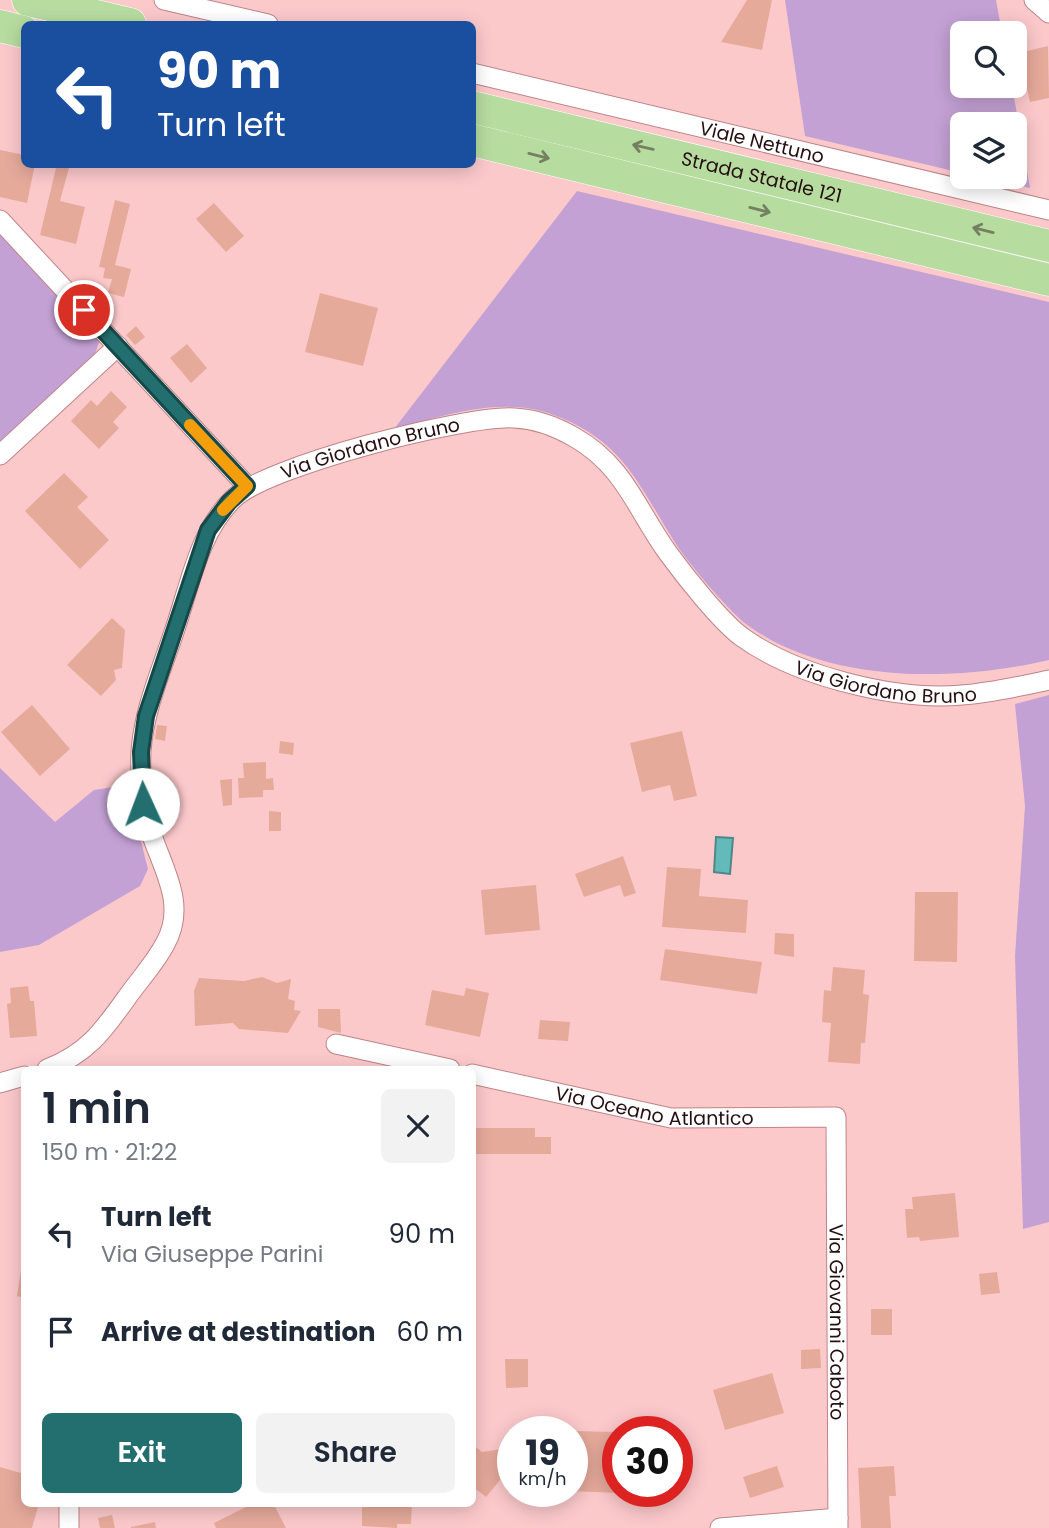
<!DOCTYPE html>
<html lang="en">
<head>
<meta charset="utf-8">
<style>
  :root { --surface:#fff; --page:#f2f2f3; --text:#1f2937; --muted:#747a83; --accent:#236e6e }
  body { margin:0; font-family:Poppins,sans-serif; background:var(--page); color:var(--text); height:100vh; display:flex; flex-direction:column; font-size:26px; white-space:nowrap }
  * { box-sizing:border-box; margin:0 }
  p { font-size:23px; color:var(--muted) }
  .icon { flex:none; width:38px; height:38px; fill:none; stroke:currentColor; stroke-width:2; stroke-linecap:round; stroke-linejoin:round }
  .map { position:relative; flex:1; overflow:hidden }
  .drawer { position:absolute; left:21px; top:1066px; width:455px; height:441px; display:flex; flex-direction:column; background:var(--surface); border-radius:10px; box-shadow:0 4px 18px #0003 }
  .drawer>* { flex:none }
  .top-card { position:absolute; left:21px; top:21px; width:455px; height:147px; border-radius:10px; box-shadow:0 4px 18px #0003; background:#1a4fa0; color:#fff; overflow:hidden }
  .fabs { position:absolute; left:950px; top:21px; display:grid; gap:14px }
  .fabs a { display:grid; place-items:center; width:77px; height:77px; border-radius:10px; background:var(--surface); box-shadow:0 4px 18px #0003; font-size:35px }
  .speed { position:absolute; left:497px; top:1416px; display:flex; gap:14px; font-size:35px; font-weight:700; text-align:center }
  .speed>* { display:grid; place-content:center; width:91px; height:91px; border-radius:50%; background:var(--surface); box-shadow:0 4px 18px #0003; line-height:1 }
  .speed small { font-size:18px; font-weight:400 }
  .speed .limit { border:10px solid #d22; background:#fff; color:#111 }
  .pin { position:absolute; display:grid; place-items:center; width:60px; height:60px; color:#fff; margin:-30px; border:4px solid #fff; border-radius:50%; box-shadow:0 2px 7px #0007 }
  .me { position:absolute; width:77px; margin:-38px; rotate:358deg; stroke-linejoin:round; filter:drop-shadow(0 0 5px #0008) }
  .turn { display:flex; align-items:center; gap:24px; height:147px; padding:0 21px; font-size:32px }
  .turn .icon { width:91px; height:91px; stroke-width:2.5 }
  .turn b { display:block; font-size:49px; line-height:60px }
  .round { display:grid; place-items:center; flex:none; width:74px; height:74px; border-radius:10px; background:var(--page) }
  .head { display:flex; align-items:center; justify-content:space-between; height:119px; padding:0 21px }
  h1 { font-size:42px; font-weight:600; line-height:52px }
  .action { display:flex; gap:14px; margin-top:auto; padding:14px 21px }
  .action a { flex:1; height:80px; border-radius:10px; background:var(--accent); color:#fff; font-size:28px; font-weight:600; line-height:80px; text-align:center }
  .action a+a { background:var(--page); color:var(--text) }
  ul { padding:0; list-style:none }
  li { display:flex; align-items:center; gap:21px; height:98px; padding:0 21px }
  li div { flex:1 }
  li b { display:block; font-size:26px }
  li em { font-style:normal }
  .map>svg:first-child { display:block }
</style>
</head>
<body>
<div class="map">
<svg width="1049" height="1528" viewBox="0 0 1049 1528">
  <rect width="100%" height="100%" fill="#fcc9cb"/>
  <g fill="#c3a1d4">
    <path d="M 785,0 L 996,0 L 1002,33 L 962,33 L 962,86 L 1012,86 L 1030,188 L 981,177 L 1015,177 L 1015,124 L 962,124 L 962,173 L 805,136 Z"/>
    <path d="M 577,191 L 1049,302 L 1049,660 C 955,682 827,684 746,624 C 729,611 688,563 676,544 C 638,485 624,440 551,414 C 500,396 444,416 394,429 Z"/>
    <path d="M 0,234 L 100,340 L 95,354 L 0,443 Z"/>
    <path d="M 1049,695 L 1049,1222 L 1023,1229 L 1015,956 L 1025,806 L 1015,704 Z"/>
    <path d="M 0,768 L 55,822 L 94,790 L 133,784 L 135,818 L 148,869 L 140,886 L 39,945 L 0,952 Z"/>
  </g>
  <path fill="#62bbba" stroke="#508787" stroke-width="2" d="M 716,837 L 733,838 L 730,874 L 714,872 Z"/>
  <g fill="#e6aa9b">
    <path d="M 747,0 L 772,0 L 762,50 L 721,42 Z"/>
    <path d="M 1048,46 L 1049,98 L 1030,102 L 1019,53 Z"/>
    <path d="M 0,150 L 24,155 L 24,164 L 35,164 L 27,203 L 0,197 Z"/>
    <path d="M 57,164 L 70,164 L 60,201 L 85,207 L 76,244 L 40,235 Z"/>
    <path d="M 115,200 L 130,204 L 115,265 L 131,269 L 124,297 L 108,293 L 112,279 L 103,278 L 105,268 L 99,267 Z"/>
    <path d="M 214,203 L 244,236 L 226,252 L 196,219 Z"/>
    <path d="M 320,293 L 378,308 L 363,366 L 305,352 Z"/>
    <path d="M 136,326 L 145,337 L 135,345 L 126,335 Z"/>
    <path d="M 187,344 L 207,368 L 191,383 L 170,358 Z"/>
    <path d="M 111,391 L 127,407 L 113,422 L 119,428 L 99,449 L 71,421 L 91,400 L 97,406 Z"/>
    <path d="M 64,473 L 88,497 L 77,507 L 109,540 L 80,569 L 25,511 Z"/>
    <path d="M 112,618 L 125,630 L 122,668 L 114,670 L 116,680 L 101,696 L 67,665 Z"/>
    <path d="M 32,705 L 70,749 L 40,776 L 1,732 Z"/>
    <path d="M 157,725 L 167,726 L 165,741 L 155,739 Z"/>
    <path d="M 682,731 L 697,796 L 674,801 L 670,785 L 642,792 L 630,743 Z"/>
    <path d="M 280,741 L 294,743 L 293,755 L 279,753 Z"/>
    <path d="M 266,762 L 266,779 L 273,778 L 274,790 L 263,790 L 263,797 L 239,798 L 238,778 L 244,778 L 243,763 Z"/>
    <path d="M 232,779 L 232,805 L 223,806 L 220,780 Z"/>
    <path d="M 269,811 L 281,812 L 281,831 L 269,831 Z"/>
    <path d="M 623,856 L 636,893 L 624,897 L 620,885 L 584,897 L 575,874 Z"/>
    <path d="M 667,867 L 701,869 L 699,896 L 748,900 L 746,933 L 662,927 Z"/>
    <path d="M 536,885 L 540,930 L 485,935 L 481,890 Z"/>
    <path d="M 915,892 L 958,892 L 957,962 L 914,961 Z"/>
    <path d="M 775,933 L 794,934 L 794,957 L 774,954 Z"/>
    <path d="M 665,949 L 762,962 L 757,994 L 660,980 Z"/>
    <path d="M 833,967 L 865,970 L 863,994 L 869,995 L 865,1043 L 861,1043 L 860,1064 L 828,1062 L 831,1023 L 822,1022 L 824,990 L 831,991 Z"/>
    <path d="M 262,977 L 277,983 L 291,979 L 288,999 L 295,1001 L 294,1010 L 301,1011 L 288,1033 L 239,1029 L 233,1023 L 195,1026 L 194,991 L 199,978 L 244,981 Z"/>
    <path d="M 28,986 L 30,1001 L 34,1001 L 37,1036 L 10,1038 L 7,1004 L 11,1003 L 10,988 Z"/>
    <path d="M 466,988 L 489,993 L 480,1037 L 425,1025 L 432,990 L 464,996 Z"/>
    <path d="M 318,1009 L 340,1009 L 341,1033 L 318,1027 Z"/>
    <path d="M 540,1020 L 570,1022 L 568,1041 L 538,1039 Z"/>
    <path d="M 475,1128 L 535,1128 L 535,1137 L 551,1137 L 551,1154 L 475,1154 Z"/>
    <path d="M 955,1193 L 959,1237 L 920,1241 L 919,1237 L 907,1238 L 905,1209 L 913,1209 L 912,1197 Z"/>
    <path d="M 23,1258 L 24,1258 L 24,1298 L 17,1296 Z"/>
    <path d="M 997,1272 L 1000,1293 L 981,1295 L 979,1274 Z"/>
    <rect x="871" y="1309" width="21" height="26"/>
    <path d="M 820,1349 L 821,1368 L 801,1369 L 801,1350 Z"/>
    <path d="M 505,1359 L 528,1359 L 528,1387 L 506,1388 Z"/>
    <path d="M 772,1373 L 784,1413 L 725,1430 L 713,1390 Z"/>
    <path d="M 572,1431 L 618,1432 L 618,1493 L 572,1491 Z"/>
    <path d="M 472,1444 L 482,1452 L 502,1449 L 513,1457 L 513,1480 L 505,1474 L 486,1497 L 472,1486 Z"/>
    <path d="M 777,1466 L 784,1487 L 750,1498 L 743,1477 Z"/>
    <path d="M 894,1466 L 896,1496 L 889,1496 L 891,1528 L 861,1528 L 858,1468 Z"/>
    <path d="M 0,1467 L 24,1474 L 24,1503 L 39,1503 L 32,1528 L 0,1528 Z"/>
    <path d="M 254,1503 L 273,1503 L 286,1528 L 216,1528 L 214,1523 Z"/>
    <path d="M 362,1503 L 412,1503 L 411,1524 L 397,1524 L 397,1528 L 362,1526 Z"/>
    <path d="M 112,1515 L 115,1528 L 100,1528 L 98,1518 Z"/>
    <path d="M 155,1522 L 156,1528 L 131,1528 L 131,1527 Z"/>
  </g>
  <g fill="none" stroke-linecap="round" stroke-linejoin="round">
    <g stroke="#bf8488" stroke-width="21">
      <g id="minor">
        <path d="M 164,0 L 268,24"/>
        <path d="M 1034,0 L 1049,13"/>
        <path id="s1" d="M 472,73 L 1049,210"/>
        <path d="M 0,220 L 247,486"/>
        <path d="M 0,455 L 118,346"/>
        <path d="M 336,1044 L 450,1069"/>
        <path id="s2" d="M 47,1069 C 88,1053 103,1031 128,996 C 140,979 155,963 165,944 C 189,902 159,864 148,823 C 142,800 140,775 141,751 C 144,709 162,669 175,629 C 190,585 199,532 233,499 C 266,466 466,415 514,418 C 536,419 555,426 574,437 C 625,466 636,509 668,553 C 684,575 721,622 742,637 C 796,676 896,701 962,695 C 991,693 1021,686 1049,680"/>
        <path id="s3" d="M 472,1074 L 671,1118 L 836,1117 L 838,1528"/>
        <path d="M 0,1083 L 24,1076"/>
        <path d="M 69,1528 L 69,1503"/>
        <path d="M 720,1528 L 838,1518"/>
      </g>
    </g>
    <g stroke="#fff" stroke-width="33">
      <g id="primary">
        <path d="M 28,0 L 130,24"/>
        <path d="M 0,26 L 24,32"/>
        <path id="s4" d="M 472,107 L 1049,246"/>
        <path d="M 472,140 L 1049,280"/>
      </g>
    </g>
    <use href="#minor" stroke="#fff" stroke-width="19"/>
    <use href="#primary" stroke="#b7dca0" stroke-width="32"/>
  </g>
  <defs><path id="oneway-shaft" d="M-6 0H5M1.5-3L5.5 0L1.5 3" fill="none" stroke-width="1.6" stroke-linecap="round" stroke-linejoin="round" transform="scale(1.75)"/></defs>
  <g stroke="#758060">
    <use href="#oneway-shaft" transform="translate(643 147) rotate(-167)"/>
    <use href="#oneway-shaft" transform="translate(539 156) rotate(14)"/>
    <use href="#oneway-shaft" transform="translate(760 210) rotate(14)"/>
    <use href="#oneway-shaft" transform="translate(983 230) rotate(-166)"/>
  </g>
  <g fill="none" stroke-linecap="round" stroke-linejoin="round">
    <g stroke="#174848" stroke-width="18">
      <path id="route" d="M 84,310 L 247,486 L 229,502 L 208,530 L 146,716 L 141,752 L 143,804"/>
    </g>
    <use href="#route" stroke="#236e6e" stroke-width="12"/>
    <path stroke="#f59e0b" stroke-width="12" d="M 190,425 L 247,486 L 223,510"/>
  </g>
  <g text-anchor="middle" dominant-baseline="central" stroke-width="7" stroke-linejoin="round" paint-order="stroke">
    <g font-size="19" fill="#250f11" stroke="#fcc9cb">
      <text stroke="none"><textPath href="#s1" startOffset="298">Viale Nettuno</textPath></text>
      <text stroke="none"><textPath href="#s4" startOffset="298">Strada Statale 121</textPath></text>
      <text stroke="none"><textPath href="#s2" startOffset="793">Via Giordano Bruno</textPath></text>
      <text stroke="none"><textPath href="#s2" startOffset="1421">Via Giordano Bruno</textPath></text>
      <text stroke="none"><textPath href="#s3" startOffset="186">Via Oceano Atlantico</textPath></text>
      <text stroke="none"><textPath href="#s3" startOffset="574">Via Giovanni Caboto</textPath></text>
    </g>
  </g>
</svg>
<div class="fabs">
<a><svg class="icon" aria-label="search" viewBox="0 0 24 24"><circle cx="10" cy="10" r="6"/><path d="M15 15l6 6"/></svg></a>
<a><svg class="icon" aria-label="layers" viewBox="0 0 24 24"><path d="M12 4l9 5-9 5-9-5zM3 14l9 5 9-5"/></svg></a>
</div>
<div class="speed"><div>19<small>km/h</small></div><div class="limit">30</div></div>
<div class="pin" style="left:84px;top:310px;background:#d93025"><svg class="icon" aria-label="arrive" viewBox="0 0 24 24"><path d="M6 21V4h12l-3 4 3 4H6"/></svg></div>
<svg class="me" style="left:143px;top:804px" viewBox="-20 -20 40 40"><circle r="19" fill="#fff"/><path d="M0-13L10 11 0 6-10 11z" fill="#236e6e"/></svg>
<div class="top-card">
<div class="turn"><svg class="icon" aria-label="left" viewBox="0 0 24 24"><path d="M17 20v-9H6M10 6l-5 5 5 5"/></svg><div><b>90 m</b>Turn left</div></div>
</div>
<section class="drawer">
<div class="head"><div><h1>1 min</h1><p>150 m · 21:22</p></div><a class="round"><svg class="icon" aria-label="close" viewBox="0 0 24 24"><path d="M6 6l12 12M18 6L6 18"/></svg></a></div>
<ul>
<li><svg class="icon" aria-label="left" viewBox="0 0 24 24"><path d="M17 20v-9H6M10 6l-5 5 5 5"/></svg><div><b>Turn left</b><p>Via Giuseppe Parini</p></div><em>90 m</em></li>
<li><svg class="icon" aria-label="arrive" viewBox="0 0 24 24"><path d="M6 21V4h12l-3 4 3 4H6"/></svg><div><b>Arrive at destination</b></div><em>60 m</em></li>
</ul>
<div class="action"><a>Exit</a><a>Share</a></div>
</section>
</div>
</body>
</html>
